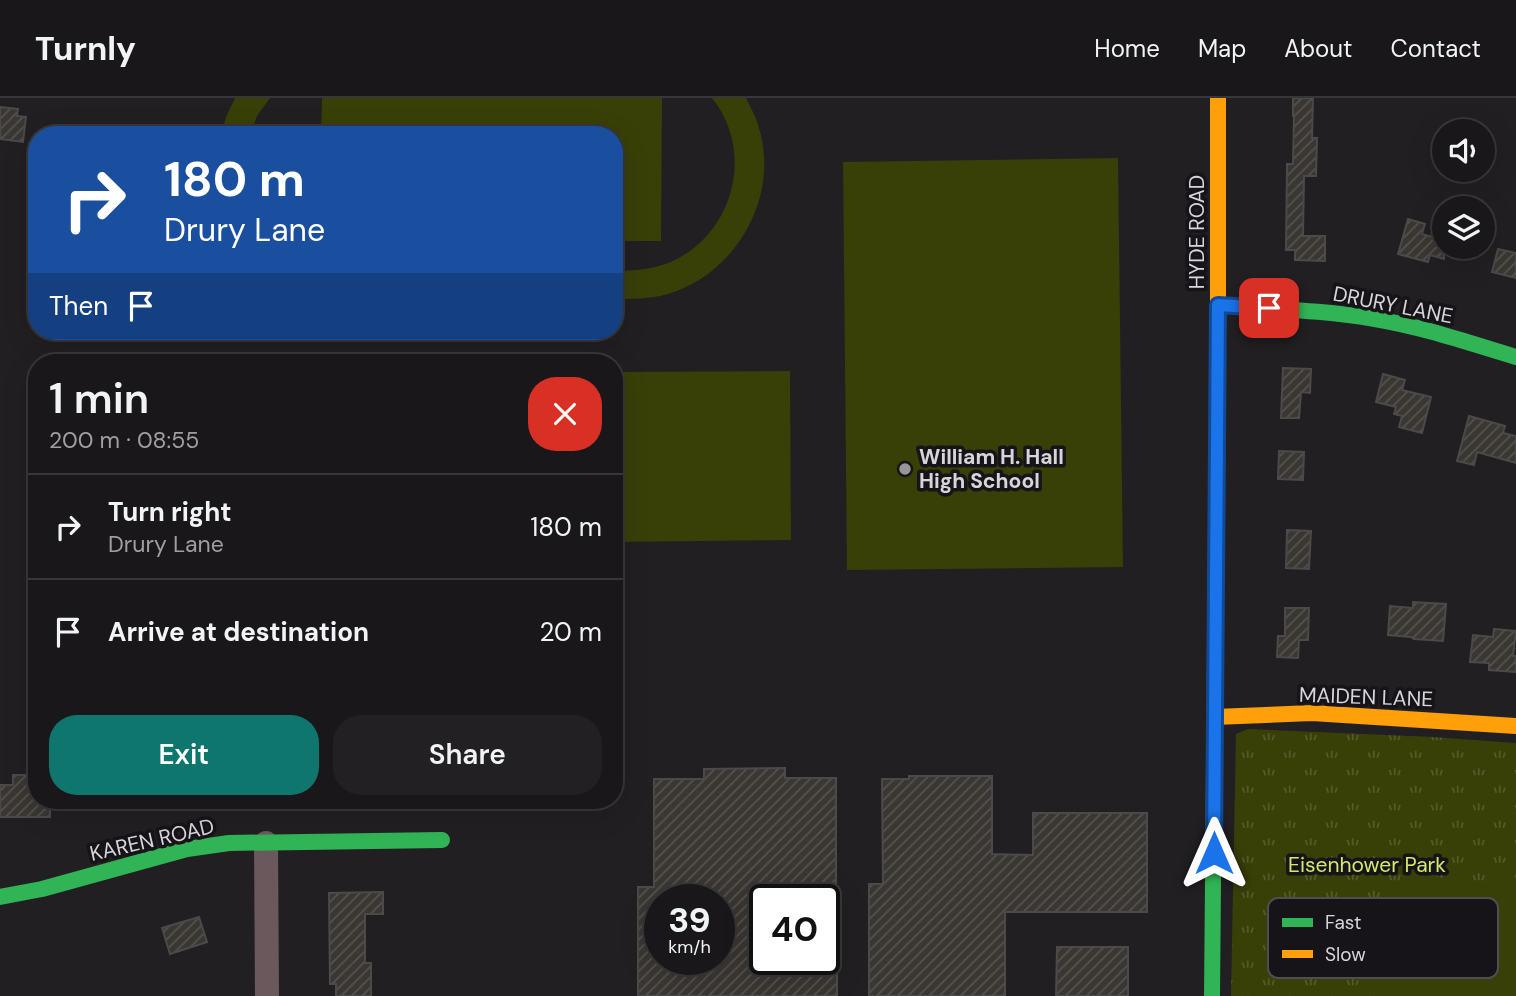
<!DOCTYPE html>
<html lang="en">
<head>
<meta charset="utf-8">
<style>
  :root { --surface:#19171a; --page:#222023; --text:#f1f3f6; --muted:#9f9fa2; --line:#373639; --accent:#0f766e }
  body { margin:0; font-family:"DM Sans",sans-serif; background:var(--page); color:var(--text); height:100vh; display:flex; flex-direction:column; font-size:26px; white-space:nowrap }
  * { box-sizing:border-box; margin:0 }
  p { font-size:23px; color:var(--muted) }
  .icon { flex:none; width:38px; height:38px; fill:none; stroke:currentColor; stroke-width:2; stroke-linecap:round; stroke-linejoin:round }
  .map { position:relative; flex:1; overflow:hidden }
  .side { position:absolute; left:28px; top:256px; width:595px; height:455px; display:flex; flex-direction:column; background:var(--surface); border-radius:28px; box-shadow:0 7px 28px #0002,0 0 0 2px var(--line) }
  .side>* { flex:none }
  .hud { position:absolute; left:28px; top:28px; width:595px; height:214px; border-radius:28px; box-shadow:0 7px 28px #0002,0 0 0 2px var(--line); background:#1a4fa0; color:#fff; overflow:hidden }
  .buttons { position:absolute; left:1432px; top:21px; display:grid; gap:14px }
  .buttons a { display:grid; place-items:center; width:63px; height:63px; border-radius:50%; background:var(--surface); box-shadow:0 7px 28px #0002,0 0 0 2px var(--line); font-size:35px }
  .speed { position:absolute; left:644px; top:786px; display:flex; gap:14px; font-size:35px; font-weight:700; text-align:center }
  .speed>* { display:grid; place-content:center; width:91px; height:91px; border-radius:50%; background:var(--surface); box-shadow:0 7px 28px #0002,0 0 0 2px var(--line); line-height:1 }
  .speed small { font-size:18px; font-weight:400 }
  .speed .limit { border:4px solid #111; border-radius:10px; background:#fff; color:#111 }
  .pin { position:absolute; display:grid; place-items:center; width:60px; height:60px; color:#fff; margin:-30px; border-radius:14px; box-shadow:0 4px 10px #0006 }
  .me { position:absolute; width:77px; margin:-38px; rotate:0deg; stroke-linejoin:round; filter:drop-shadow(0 0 5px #0008) }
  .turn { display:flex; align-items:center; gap:24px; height:147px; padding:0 21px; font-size:32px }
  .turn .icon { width:91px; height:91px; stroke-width:2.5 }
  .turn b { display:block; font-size:49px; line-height:60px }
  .then { display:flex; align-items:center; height:66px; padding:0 21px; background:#0003; gap:14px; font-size:26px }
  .round { display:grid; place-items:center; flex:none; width:74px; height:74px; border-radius:28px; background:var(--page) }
  .headline { display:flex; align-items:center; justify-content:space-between; height:119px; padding:0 21px }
  h1 { font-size:42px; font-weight:600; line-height:52px }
  .primary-button { display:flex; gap:14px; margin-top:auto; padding:14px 21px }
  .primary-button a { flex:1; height:80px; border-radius:28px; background:var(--accent); color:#fff; font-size:28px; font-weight:600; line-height:80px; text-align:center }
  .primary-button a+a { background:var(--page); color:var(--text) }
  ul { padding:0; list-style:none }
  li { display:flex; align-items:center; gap:21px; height:105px; padding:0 21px; border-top:2px solid var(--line) }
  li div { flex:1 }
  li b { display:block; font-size:26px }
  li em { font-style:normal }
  header { display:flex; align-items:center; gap:42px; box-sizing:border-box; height:98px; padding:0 35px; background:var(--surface); border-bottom:2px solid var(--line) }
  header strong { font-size:33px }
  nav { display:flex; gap:38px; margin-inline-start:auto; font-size:24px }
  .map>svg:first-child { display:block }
</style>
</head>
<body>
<header>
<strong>Turnly</strong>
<nav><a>Home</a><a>Map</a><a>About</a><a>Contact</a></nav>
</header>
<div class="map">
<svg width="1516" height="898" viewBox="0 0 1516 898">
  <defs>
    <pattern id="park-tufts" width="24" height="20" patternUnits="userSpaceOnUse" patternTransform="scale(1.75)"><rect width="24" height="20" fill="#383f07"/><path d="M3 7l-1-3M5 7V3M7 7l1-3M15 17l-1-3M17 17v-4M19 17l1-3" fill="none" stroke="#545a2a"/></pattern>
    <pattern id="building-hatch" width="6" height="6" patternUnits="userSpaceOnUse" patternTransform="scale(1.75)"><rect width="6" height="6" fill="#3a3632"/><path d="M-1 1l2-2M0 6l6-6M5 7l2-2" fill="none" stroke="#56524f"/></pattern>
  </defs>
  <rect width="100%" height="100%" fill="#211f22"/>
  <path fill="url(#park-tufts)" d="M 1248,631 L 1433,639 L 1516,645 L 1516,898 L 1231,898 L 1236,636 Z"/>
  <g fill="#383f07">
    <path d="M 235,0 L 270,0 L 257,18 L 250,37 L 221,37 L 226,19 Z"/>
    <path d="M 322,0 L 662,0 L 661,143 L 614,143 L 614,37 L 321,37 Z"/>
    <path d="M 712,0 L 746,0 C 751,10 756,19 759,30 C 780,99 736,176 668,196 C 650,201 632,201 614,201 L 614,173 C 636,173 657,171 677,161 C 735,131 754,52 712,0 Z"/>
    <path d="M 1118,60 L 1123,469 L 847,472 L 843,64 Z"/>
    <path d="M 790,273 L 791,442 L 614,444 L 614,274 Z"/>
    <path d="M 1402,772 L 1516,794 L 1516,898 L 1377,898 Z"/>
  </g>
  <g fill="url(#building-hatch)" stroke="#4b494a" stroke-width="2" fill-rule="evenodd">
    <path d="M 1293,0 L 1313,0 L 1312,40 L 1317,40 L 1316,78 L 1304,78 L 1303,138 L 1325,138 L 1325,163 L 1295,162 L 1295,152 L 1286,152 L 1287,66 L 1293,66 L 1294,18 L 1293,18 Z"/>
    <path d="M 0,9 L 18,11 L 17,18 L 26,19 L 23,44 L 0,41 Z"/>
    <path d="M 1408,121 L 1425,126 L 1422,136 L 1444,142 L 1444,161 L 1430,157 L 1428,164 L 1398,156 Z"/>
    <path d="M 1498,151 L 1516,155 L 1516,180 L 1492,174 Z"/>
    <path d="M 1283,270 L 1311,271 L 1310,295 L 1301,294 L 1299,320 L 1281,320 Z"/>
    <path d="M 1383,276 L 1405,282 L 1402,292 L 1431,299 L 1422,335 L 1399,329 L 1402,318 L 1394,316 L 1396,309 L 1376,304 Z"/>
    <path d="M 1469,318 L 1505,328 L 1503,335 L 1516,338 L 1516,365 L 1477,354 L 1474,367 L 1457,363 Z"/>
    <path d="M 1279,353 L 1304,354 L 1303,382 L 1278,381 Z"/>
    <path d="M 1287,432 L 1311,433 L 1309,471 L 1286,470 Z"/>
    <path d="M 1413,504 L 1446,506 L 1443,543 L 1414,541 L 1411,539 L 1388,537 L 1390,508 L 1413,510 Z"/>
    <path d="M 1285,510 L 1309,510 L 1308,542 L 1299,542 L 1298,560 L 1277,559 L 1278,538 L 1285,538 Z"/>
    <path d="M 1494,531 L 1516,533 L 1513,558 L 1516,558 L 1516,574 L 1489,572 L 1489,565 L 1470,564 L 1473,537 L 1493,539 Z"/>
    <path d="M 785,670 L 785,680 L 836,680 L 836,802 L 765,802 L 765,861 L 837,861 L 837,898 L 638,898 L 638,789 L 654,789 L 654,681 L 704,681 L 704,671 ZM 660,802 L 719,802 L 719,861 L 660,861 Z"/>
    <path d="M 13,677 L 37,677 L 37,702 L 50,702 L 50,719 L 0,719 L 0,687 L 13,687 Z"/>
    <path d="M 909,678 L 992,678 L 992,756 L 1033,757 L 1033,715 L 1147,715 L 1147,814 L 1005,814 L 1005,898 L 869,898 L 869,786 L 883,786 L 882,681 L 909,681 Z"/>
    <path d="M 383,794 L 383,816 L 365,816 L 365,865 L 371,865 L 371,898 L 336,898 L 336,886 L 330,886 L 329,795 Z"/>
    <path d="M 199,819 L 207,844 L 170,856 L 162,830 Z"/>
    <path d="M 1057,849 L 1128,849 L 1128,898 L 1056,898 Z"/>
  </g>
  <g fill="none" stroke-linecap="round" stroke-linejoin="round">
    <path stroke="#6a585c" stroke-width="24" d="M 266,745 L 267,898"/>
    <g stroke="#30b455" stroke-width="16">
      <path d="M 1218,207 C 1270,211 1323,212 1375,221 C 1423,229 1469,245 1516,259"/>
      <path d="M 0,799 L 42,791 L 187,751 L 229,745 L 442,742"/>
      <path d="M 1212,898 L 1218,217"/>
    </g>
    <g stroke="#ff9f0a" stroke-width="16">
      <path d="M 1218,217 L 1218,0"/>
      <path d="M 1214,619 L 1312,615 L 1516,628"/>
    </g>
  </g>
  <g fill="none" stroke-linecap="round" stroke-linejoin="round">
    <g stroke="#114b97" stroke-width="18">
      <path id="route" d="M 1214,755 L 1218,207 L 1269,210"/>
    </g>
    <use href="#route" stroke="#1a73e8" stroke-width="12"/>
  </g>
  <circle fill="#979598" stroke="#171419" stroke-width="2.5" cx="905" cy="371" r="7"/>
  <g text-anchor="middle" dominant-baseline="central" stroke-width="7" stroke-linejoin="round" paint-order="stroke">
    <g font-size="21" fill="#d7d5d8" stroke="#171419">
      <text transform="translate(1197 134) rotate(-90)">HYDE ROAD</text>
      <text transform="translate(1393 207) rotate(11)">DRURY LANE</text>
      <text transform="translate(1366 599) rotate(2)">MAIDEN LANE</text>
      <text transform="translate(152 742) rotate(-13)">KAREN ROAD</text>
    </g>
    <g font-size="21" font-weight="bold" fill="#d7d5d8" stroke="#171419" text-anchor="start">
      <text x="919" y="359">William H. Hall<tspan x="919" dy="24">High School</tspan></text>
    </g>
    <g font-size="21" fill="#d3e96c" stroke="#171419">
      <text x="1367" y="767">Eisenhower Park</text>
    </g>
  </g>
  <rect x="1268" y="800" width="230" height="80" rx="10" fill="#171419" stroke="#514e52" stroke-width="2"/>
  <rect x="1282" y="820" width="31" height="9" fill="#30b455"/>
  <rect x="1282" y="852" width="31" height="8" fill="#ff9f0a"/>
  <g font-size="19" fill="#d7d5d8">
    <text x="1325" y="831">Fast</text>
    <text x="1325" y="863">Slow</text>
  </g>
</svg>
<div class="buttons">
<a><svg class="icon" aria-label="sound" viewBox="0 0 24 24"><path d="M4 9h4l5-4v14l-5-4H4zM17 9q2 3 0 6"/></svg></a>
<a><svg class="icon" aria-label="layers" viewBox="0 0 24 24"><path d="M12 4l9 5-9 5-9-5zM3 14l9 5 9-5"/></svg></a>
</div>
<div class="speed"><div>39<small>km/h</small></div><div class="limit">40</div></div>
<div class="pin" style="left:1269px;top:210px;background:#d93025"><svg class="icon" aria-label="arrive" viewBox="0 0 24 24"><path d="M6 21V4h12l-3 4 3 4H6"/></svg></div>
<svg class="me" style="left:1214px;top:755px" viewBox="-20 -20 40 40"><path d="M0-17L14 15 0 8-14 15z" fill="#1a73e8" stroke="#fff" stroke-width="4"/></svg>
<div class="hud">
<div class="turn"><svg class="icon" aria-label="right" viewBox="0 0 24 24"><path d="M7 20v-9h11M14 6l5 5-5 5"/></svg><div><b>180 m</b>Drury Lane</div></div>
<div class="then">Then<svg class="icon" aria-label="arrive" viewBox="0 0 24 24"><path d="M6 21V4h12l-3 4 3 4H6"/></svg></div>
</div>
<section class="side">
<div class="headline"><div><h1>1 min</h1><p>200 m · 08:55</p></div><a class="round" style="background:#d93025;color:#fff"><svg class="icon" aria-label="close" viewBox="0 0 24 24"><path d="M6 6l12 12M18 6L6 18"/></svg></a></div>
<ul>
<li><svg class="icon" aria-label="right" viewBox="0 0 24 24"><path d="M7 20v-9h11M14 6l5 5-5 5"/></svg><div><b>Turn right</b><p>Drury Lane</p></div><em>180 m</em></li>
<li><svg class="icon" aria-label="arrive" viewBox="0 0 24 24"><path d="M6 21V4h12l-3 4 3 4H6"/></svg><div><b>Arrive at destination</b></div><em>20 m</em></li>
</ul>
<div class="primary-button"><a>Exit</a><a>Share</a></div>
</section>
</div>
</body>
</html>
